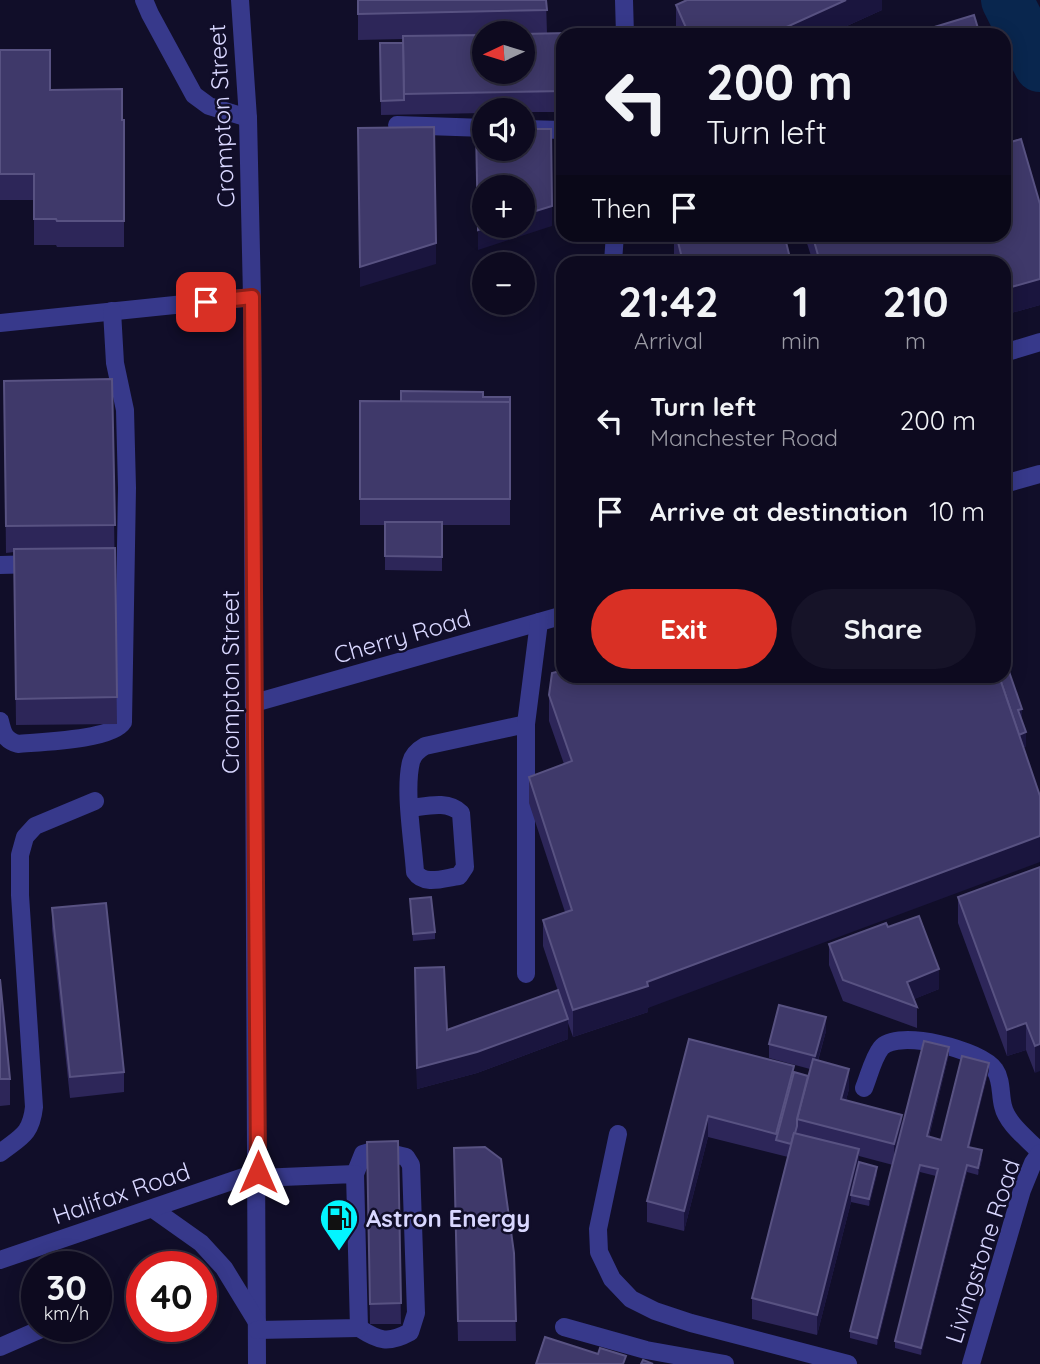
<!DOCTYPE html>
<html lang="en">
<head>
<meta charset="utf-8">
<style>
  :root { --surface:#0d0a1f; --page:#161328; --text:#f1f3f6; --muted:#9a9aa4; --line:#2d2b3d; --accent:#d93025 }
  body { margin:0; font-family:Quicksand,sans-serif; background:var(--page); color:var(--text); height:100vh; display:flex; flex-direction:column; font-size:26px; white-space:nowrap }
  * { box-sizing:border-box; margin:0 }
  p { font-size:23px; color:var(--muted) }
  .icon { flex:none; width:38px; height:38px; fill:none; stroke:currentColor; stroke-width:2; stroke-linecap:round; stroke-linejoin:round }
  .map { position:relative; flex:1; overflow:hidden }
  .side { position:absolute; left:556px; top:256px; width:455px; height:427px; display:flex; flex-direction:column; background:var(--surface); border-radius:21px; box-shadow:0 4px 18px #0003,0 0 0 2px var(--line) }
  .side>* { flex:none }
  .banner { position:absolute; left:556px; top:28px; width:455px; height:214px; border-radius:21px; box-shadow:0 4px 18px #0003,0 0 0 2px var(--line); background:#0d0a1f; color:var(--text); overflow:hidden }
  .needle { width:46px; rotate:266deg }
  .tools { position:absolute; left:472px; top:21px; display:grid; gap:14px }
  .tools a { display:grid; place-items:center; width:63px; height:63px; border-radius:50%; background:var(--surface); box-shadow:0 4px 18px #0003,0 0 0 2px var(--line); font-size:35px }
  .speed { position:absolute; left:21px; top:1251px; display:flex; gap:14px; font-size:35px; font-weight:700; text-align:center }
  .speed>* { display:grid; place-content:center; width:91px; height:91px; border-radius:50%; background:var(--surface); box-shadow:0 4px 18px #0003,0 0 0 2px var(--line); line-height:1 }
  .speed small { font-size:18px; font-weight:400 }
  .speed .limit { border:10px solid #d22; background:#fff; color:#111 }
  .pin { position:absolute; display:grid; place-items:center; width:60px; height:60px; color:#fff; margin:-30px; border-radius:14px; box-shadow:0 4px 10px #0006 }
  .me { position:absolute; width:77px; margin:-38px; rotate:0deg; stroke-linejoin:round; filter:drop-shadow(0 0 5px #0008) }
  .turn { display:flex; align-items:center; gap:24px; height:147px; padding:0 35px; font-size:32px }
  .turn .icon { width:91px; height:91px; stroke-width:2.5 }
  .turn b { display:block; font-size:49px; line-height:60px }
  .then { display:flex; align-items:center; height:66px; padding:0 35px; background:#0003; gap:14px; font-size:26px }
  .eta { display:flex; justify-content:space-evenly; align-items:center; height:119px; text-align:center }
  .eta b { font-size:42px; font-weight:700; line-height:49px }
  .button { display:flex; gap:14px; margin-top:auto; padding:14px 35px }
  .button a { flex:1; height:80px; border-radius:42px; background:var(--accent); color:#fff; font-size:28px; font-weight:700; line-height:80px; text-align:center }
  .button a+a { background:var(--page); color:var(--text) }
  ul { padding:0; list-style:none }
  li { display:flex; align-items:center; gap:21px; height:91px; padding:0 35px }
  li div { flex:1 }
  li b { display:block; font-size:26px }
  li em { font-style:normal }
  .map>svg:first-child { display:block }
</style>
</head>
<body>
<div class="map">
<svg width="1040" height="1364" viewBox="0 0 1040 1364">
  <rect width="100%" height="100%" fill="#110e29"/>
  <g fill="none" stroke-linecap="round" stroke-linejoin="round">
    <path stroke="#09264e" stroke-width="52" d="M 1007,0 L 1040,66"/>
    <g stroke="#37398b" stroke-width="18">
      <path d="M 144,0 L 150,14 L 194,95 L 209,106 L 248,118"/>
      <path d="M 240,0 L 248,118 L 252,297 L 257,1364"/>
      <path d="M 624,0 L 625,35"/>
      <path d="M 397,125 L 485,128"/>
      <path d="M 523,129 L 564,130"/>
      <path d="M 613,262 L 615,234"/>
      <path d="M 0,323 L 252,297"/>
      <path d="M 1004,353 L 1040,342"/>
      <path d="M 1004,484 L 1040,474"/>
      <path d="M 0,565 L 38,564"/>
      <path d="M 254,703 L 564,615"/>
      <path d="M 0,721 C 3,734 5,740 18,744 C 40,742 112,740 123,722 L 127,488 L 125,410 L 115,363 L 112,311"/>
      <path d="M 411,808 C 427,806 448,800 461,813 L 465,867 L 459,876 C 444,878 424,886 415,872 C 413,841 404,791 411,762 C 413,754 418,750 425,746 L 526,724"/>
      <path d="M 526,974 L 526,724 L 539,622"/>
      <path d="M 864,1088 C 869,1076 873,1058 881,1048 C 897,1028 982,1050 995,1070 C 1002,1080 1000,1095 1003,1106 C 1007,1124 1028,1139 1040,1152"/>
      <path d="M 618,1134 L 598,1229 L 599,1252 L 612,1279 L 631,1299 L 655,1311 L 691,1323 L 848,1364"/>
      <path d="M 0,1153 C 20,1137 31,1135 34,1107 L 20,895 L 20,855 L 25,837 L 35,826 L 95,801"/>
      <path d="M 355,1174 L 363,1154 L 377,1150 L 406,1157 L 411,1165 L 416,1313 L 410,1332 C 388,1344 379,1341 359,1328"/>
      <path d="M 153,1209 L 201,1243 L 224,1268 L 257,1322"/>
      <path d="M 0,1260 L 258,1172"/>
      <path d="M 564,1327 L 646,1350 L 725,1364"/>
      <path d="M 257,1330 L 359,1328 L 355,1174 L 258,1178"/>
      <path d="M 0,1347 L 48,1326"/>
      <path d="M 971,1364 L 1022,1190 L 1033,1163 L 1040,1153"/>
    </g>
  </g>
  <g fill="#2d2659" fill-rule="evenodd">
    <path d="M 358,0 L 546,0 L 547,34 L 564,35 L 564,112 L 523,112 L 523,110 L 485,110 L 485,113 L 381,115 L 380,43 L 403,43 L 403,39 L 358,40 ZM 485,33 L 523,33 L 523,72 L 485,72 Z"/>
    <path d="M 882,0 L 882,10 L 827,35 L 678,35 L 676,31 L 676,5 Z"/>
    <path d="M 0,50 L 50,90 L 124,120 L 124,247 L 57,247 L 56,245 L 34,245 L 34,200 L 0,200 Z"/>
    <path d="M 674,234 L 784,234 L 791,262 L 676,262 L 674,255 Z"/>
    <path d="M 804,234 L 1004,234 L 1040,305 L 1004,315 L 1004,262 L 813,262 Z"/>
    <path d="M 112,379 L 117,724 L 16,725 L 14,552 L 6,553 L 4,381 Z"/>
    <path d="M 483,397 L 510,397 L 510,525 L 442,525 L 442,571 L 385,570 L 385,525 L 360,525 L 360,401 L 401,402 Z"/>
    <path d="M 549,695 L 1022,721 L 1026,746 L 648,1008 L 648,1012 L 573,1037 L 568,1023 L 568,1039 L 477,1073 L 417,1089 L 415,968 L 447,1030 L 558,991 L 543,946 L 543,920 L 565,912 L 529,803 L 529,777 L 564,764 L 549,721 Z"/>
    <path d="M 1040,867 L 1035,1073 L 1026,1050 L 1007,1056 L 958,923 L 958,897 Z"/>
    <path d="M 410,899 L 435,932 L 435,939 L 413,941 Z"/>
    <path d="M 52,908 L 124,1072 L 124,1092 L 70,1098 L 52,929 Z"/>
    <path d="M 888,927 L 939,989 L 914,999 L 917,1007 L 917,1028 L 843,1001 L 829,965 L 829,944 Z"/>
    <path d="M 0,979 L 10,1079 L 10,1105 L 0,1106 Z"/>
    <path d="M 826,1031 L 818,1061 L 849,1089 L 846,1100 L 902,1128 L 949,1054 L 929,1137 L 941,1140 L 989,1070 L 969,1147 L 982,1158 L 978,1175 L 967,1172 L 921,1355 L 895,1348 L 895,1341 L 936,1176 L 920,1172 L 877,1345 L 850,1338 L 850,1331 L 893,1165 L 859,1156 L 859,1162 L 877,1174 L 869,1206 L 851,1202 L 817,1335 L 752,1319 L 752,1298 L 788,1157 L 708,1137 L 684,1231 L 647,1222 L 647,1201 L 689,1039 L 808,1076 L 810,1069 L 769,1058 L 769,1044 Z"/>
    <path d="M 398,1141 L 401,1324 L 370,1324 L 367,1142 Z"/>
    <path d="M 454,1168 L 514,1253 L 516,1341 L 458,1341 Z"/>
  </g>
  <g fill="#1a153e">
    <path d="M 846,0 L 882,0 L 882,10 L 827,35 L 769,35 Z"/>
    <path d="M 552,206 L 552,226 L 478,250 L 478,230 L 490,226 L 523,226 L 523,215 Z"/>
    <path d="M 436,243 L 436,264 L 360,287 L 360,267 Z"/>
    <path d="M 1040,279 L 1040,305 L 1004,315 L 1004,289 Z"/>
    <rect x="1004" y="635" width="2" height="14"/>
    <path d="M 1022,709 L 1022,723 L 1018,710 Z"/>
    <path d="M 1026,732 L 1026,746 L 1015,750 L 1015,736 Z"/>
    <path d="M 1040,836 L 1040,862 L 648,1008 L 648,1012 L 573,1037 L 573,1010 L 647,982 Z"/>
    <path d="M 939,969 L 939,989 L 907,1002 L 907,982 Z"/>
    <path d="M 826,1017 L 826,1031 L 815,1070 L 815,1056 Z"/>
    <path d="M 568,1019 L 568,1039 L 477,1073 L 417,1089 L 417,1068 Z"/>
    <path d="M 1026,1023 L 1026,1050 L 1007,1056 L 1007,1030 Z"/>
    <path d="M 1040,1044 L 1040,1071 L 1035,1073 L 1035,1046 Z"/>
    <path d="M 949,1047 L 949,1054 L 927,1143 L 927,1136 Z"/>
    <path d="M 989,1063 L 989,1070 L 968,1154 L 968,1147 Z"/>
    <path d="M 794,1066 L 794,1086 L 776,1140 L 776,1134 Z"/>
    <path d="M 849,1069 L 849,1089 L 841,1119 L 841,1099 Z"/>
    <path d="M 902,1115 L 902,1135 L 894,1165 L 894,1144 Z"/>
    <path d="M 708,1116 L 708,1137 L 684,1231 L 684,1211 Z"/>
    <path d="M 859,1149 L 859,1170 L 851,1195 L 851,1202 L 817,1335 L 817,1315 Z"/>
    <path d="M 982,1150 L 982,1158 L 978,1175 L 978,1168 Z"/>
    <path d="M 920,1165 L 920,1172 L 877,1345 L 877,1338 Z"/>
    <path d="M 967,1165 L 967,1172 L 921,1355 L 921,1348 Z"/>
    <path d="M 877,1167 L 877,1174 L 869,1206 L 869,1199 Z"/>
  </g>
  <g fill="#3f396a" stroke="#585282" stroke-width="2">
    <path d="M 358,0 L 546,0 L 547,10 L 358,14 Z"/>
    <path d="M 687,0 L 846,0 L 769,35 L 683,35 L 682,32 L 687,30 L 676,5 Z"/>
    <path d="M 974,15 L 980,35 L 908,35 Z"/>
    <path d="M 566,33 L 566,35 L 564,35 L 564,91 L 404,94 L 403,36 L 485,35 L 485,72 L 523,72 L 523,34 Z"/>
    <path d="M 380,43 L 403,43 L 404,100 L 381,101 Z"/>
    <path d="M 0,50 L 50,50 L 50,90 L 122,89 L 122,120 L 124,120 L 124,221 L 57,221 L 56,219 L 34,219 L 34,174 L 0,174 Z"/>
    <path d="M 434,127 L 436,243 L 360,267 L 358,128 Z"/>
    <path d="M 523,129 L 551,129 L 552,206 L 523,215 L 523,187 L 485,187 L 485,226 L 490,226 L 478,230 L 476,130 L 485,130 L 485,149 L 523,149 Z"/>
    <path d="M 1021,139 L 1040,204 L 1040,279 L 1004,289 L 1004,262 L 820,262 L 812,234 L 1004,234 L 1004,144 Z"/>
    <path d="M 676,234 L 784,234 L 791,262 L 683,262 Z"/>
    <path d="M 112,379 L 115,525 L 6,526 L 4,381 Z"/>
    <path d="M 401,391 L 483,392 L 483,397 L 510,397 L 510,402 L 401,402 Z"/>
    <path d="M 360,401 L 510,402 L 510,499 L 360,499 Z"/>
    <path d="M 385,522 L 442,522 L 442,557 L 385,556 Z"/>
    <path d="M 115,548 L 117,697 L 16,699 L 14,549 Z"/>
    <path d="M 1004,657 L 1022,709 L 1018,710 L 1026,732 L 1019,735 L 999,676 L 1004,676 Z"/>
    <path d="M 564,670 L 564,676 L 999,676 L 1040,796 L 1040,836 L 647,982 L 648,986 L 573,1010 L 543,920 L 572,910 L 529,777 L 572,761 L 549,695 L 552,673 Z"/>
    <path d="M 1040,867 L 1040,1044 L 1035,1046 L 1026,1023 L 1007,1030 L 958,897 Z"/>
    <path d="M 431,897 L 435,932 L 413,934 L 410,899 Z"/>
    <path d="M 106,903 L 124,1072 L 70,1077 L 52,908 Z"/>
    <path d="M 919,916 L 939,969 L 907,982 L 917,1007 L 843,980 L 829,944 L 886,923 L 888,927 Z"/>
    <path d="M 444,967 L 447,1030 L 558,990 L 568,1019 L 477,1052 L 417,1068 L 415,968 Z"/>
    <path d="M 0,979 L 10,1079 L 0,1079 Z"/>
    <path d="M 779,1005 L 826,1017 L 815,1056 L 769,1044 Z"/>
    <path d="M 689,1039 L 794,1066 L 776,1134 L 708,1116 L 684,1211 L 647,1201 Z"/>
    <path d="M 924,1041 L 949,1047 L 927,1136 L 941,1140 L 962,1056 L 989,1063 L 968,1147 L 982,1150 L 978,1168 L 967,1165 L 921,1348 L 895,1341 L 938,1169 L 920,1165 L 877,1338 L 850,1331 Z"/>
    <path d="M 813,1059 L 849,1069 L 841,1099 L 902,1115 L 894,1144 L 797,1119 Z"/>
    <path d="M 794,1072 L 808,1076 L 797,1119 L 797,1126 L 795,1133 L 794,1133 L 791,1144 L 776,1140 Z"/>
    <path d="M 794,1133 L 859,1149 L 817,1315 L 752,1298 Z"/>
    <path d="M 398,1141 L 401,1303 L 370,1304 L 367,1142 Z"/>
    <path d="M 485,1147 L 501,1159 L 514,1253 L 516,1321 L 458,1321 L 454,1148 Z"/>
    <path d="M 859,1162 L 877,1167 L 869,1199 L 851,1195 Z"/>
    <path d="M 545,1337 L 598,1354 L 600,1348 L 626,1356 L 623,1364 L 536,1364 Z"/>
    <path d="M 643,1360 L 653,1364 L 641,1364 Z"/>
  </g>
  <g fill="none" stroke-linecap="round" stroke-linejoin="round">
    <g stroke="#8d1f18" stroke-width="18">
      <path id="route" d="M 206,302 L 252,297 L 258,1172"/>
    </g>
    <use href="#route" stroke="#d93025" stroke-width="12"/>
  </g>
  <defs>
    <g id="fuel-pin" transform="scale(2.0125)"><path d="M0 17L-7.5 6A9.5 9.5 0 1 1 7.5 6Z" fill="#03f5ff" stroke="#110e29"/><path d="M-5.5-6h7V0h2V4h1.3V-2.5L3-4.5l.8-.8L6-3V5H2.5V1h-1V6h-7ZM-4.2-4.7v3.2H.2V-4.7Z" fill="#111"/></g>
  </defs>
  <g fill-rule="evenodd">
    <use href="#fuel-pin" x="339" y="1218"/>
  </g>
  <g text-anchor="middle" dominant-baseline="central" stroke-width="5" stroke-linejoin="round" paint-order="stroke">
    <g font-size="24" fill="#d9d7ff" stroke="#110e29">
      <text transform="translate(221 116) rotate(-93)">Crompton Street</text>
      <text transform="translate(402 636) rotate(-16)">Cherry Road</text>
      <text transform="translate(230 682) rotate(-90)">Crompton Street</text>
      <text transform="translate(121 1193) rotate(-19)">Halifax Road</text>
      <text transform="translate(982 1251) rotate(-72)">Livingstone Road</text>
    </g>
    <g font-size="24" font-weight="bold" fill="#d9d7ff" stroke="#110e29" text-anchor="start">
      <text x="366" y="1218">Astron Energy</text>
    </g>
  </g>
</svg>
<div class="tools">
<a><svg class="needle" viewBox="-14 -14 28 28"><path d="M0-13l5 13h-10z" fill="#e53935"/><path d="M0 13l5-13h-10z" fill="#9a9aa4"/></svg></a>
<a><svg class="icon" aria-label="sound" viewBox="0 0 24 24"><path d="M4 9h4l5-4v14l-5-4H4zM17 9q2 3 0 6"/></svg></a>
<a>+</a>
<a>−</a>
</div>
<div class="speed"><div>30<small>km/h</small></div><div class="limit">40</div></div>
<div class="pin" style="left:206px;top:302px;background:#d93025"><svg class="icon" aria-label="arrive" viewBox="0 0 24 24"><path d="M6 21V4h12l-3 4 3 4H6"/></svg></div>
<svg class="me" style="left:258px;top:1172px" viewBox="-20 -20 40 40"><path d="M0-17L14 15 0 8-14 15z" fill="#d93025" stroke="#fff" stroke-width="4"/></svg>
<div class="banner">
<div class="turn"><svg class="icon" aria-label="left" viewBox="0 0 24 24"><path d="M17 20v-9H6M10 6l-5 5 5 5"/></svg><div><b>200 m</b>Turn left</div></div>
<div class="then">Then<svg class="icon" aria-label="arrive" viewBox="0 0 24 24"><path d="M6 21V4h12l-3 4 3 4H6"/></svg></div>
</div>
<section class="side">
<div class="eta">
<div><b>21:42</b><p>Arrival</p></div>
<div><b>1</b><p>min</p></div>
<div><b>210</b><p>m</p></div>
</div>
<ul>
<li><svg class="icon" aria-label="left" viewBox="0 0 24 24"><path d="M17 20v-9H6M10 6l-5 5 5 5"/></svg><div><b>Turn left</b><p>Manchester Road</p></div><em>200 m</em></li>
<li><svg class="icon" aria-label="arrive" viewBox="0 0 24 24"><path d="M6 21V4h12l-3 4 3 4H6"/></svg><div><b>Arrive at destination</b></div><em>10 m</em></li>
</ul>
<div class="button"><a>Exit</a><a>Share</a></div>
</section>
</div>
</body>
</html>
